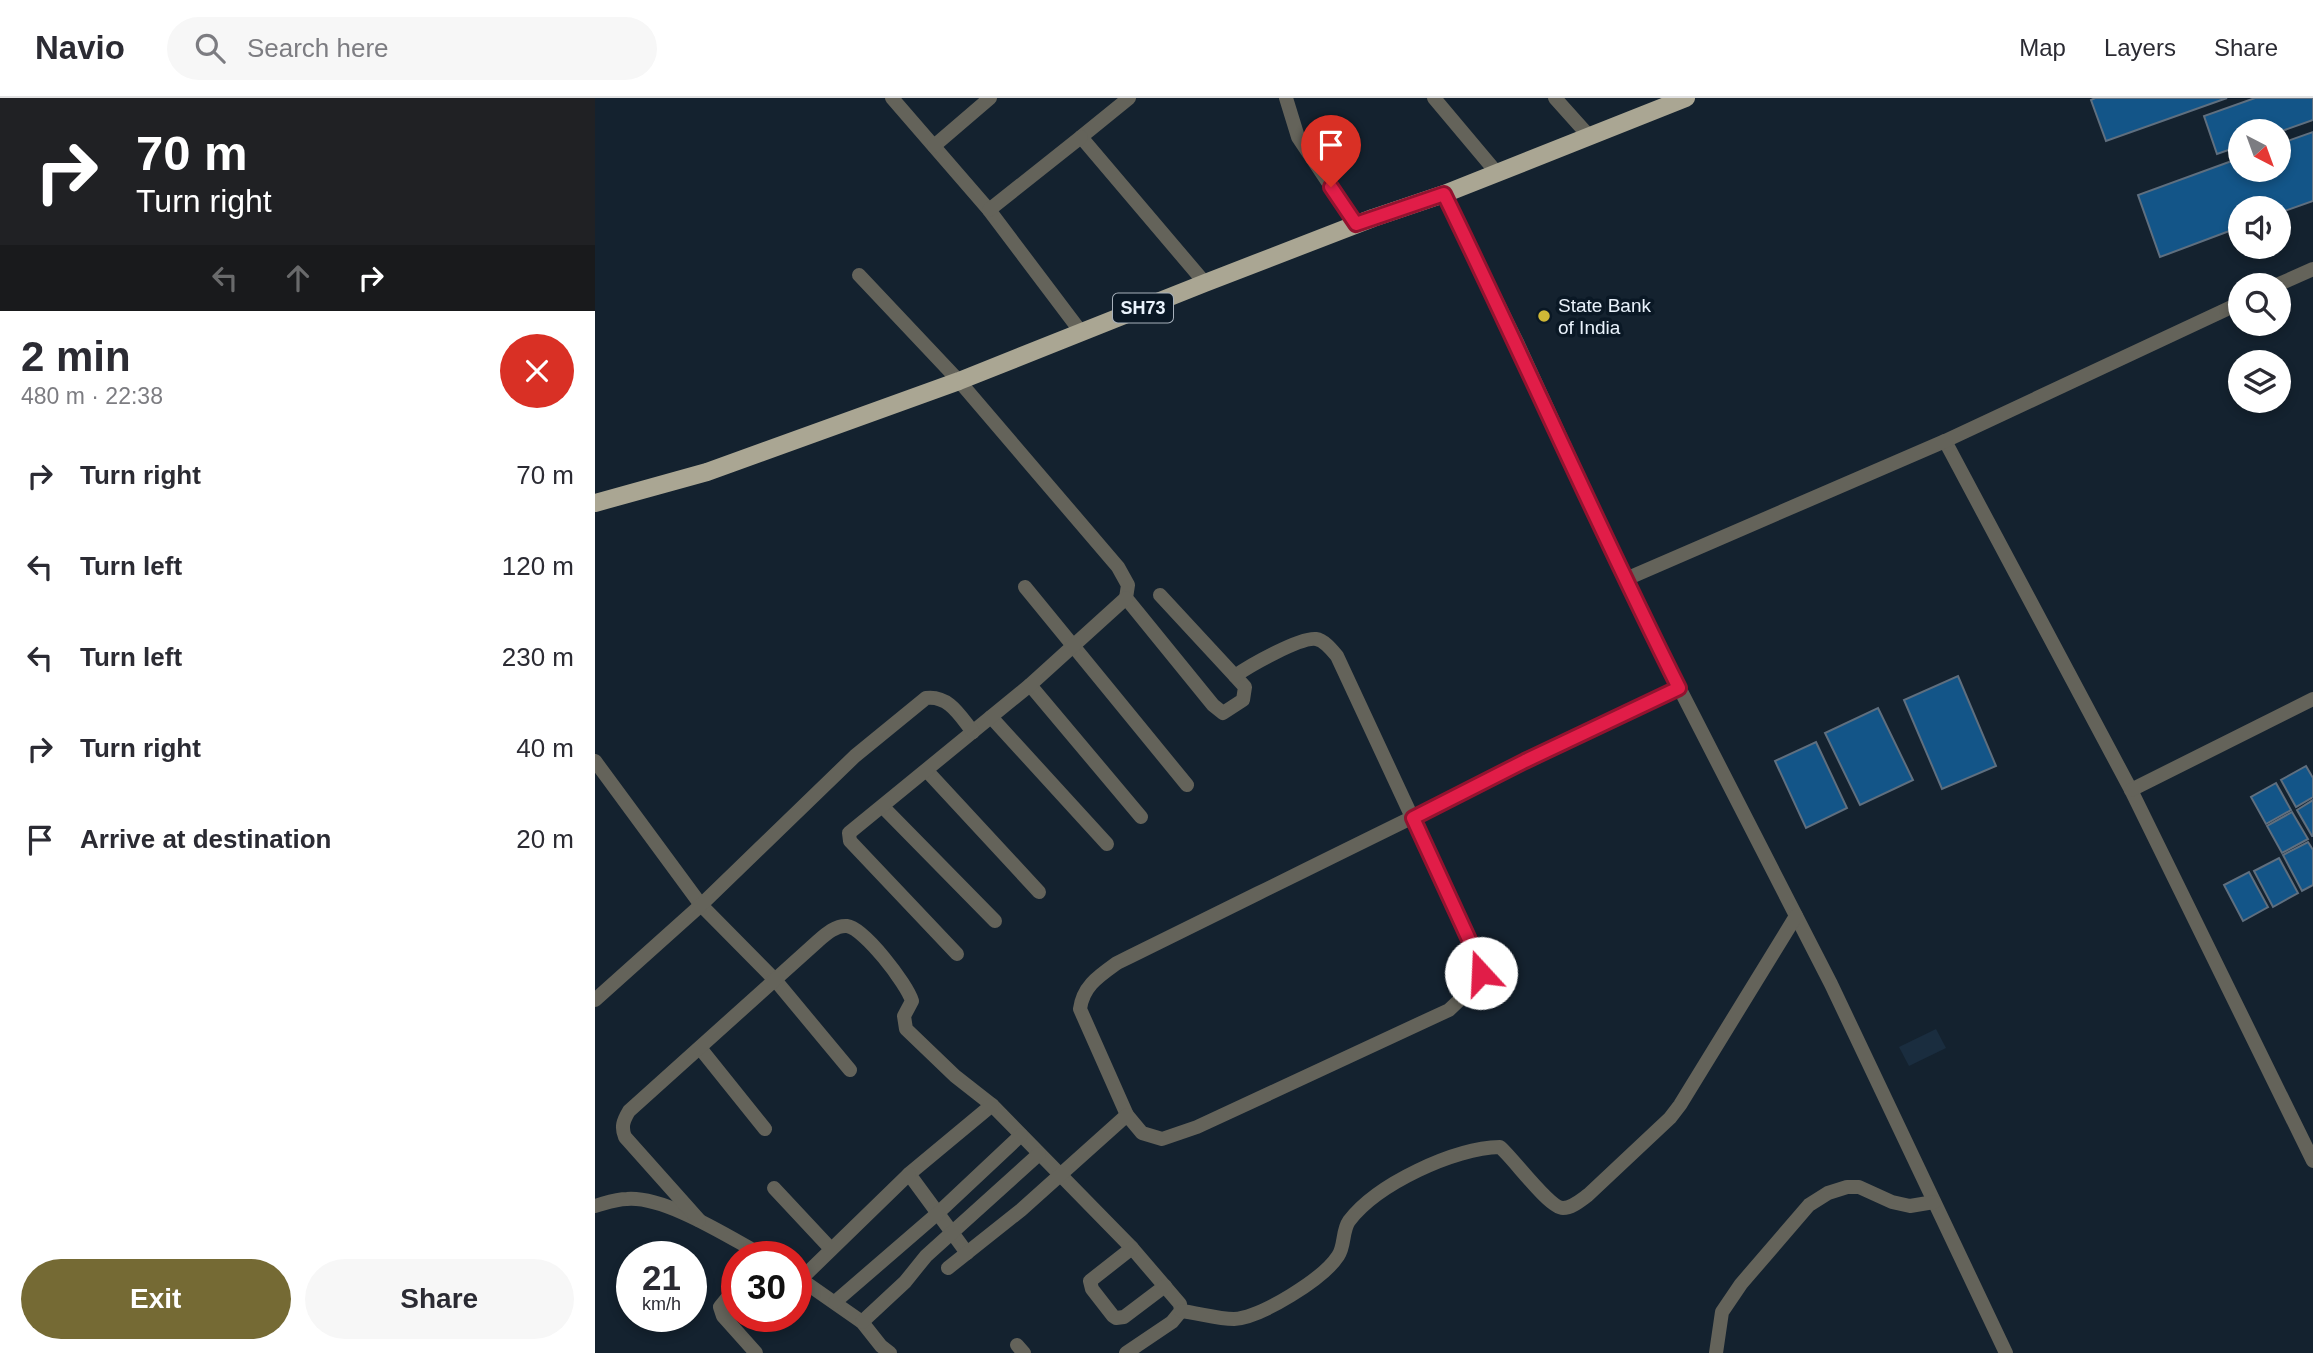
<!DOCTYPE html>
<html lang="en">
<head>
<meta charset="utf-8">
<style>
  :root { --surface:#fff; --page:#f7f7f7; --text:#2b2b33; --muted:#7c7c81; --line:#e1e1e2; --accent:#756a34 }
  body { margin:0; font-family:Arial,sans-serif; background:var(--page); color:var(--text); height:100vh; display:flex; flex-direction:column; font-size:26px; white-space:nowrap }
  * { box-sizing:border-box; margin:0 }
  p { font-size:23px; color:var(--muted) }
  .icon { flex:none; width:38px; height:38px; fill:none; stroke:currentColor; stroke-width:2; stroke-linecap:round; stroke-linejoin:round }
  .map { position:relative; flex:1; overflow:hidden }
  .panel { display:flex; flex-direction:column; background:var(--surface); width:595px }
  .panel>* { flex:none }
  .top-card { background:#202124; color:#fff; overflow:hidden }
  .needle { width:46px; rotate:139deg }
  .controls { position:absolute; left:1633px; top:21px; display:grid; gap:14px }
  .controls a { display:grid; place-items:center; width:63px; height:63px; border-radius:50%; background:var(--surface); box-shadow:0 4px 10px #0003; font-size:35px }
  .speed { position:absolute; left:21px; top:1143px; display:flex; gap:14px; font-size:35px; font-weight:700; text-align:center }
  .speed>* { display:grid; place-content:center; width:91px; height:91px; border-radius:50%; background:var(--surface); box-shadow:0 4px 10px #0003; line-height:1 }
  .speed small { font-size:18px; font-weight:400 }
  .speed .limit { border:10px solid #d22; background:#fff; color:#111 }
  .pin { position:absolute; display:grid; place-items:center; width:60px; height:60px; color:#fff; margin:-72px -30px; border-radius:50% 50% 50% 0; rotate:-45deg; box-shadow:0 0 7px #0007 }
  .pin .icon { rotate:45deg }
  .me { position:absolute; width:77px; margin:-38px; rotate:340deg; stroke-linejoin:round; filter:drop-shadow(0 0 5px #0008) }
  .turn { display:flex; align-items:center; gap:24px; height:147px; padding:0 21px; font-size:32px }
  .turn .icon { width:91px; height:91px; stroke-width:2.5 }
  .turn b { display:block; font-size:49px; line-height:60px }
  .lanes { display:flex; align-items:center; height:66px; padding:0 21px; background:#0003; justify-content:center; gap:35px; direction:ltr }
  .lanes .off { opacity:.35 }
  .round { display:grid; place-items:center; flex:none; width:74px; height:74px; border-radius:37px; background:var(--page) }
  .overview { display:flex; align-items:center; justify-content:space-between; height:119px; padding:0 21px }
  h1 { font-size:42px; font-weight:800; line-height:52px }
  .button { display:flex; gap:14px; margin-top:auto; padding:14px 21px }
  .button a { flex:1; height:80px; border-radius:42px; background:var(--accent); color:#fff; font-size:28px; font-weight:800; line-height:80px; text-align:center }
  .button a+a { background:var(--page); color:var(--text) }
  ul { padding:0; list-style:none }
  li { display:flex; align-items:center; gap:21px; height:91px; padding:0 21px }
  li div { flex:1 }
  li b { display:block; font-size:26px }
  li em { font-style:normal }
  header { display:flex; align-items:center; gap:42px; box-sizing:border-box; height:98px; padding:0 35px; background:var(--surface); border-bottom:2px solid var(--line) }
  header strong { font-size:33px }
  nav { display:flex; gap:38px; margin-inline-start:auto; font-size:24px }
  .search { width:490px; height:63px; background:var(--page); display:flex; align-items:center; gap:18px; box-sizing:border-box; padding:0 24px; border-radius:38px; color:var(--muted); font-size:26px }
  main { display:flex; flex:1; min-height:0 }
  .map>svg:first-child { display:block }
</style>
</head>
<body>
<header>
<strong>Navio</strong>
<div class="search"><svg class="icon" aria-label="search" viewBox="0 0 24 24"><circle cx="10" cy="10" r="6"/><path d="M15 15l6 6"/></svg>Search here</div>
<nav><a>Map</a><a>Layers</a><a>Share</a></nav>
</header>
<main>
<section class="panel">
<div class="top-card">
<div class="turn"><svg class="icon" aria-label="right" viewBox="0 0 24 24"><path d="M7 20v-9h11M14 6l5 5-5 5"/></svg><div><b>70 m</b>Turn right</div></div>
<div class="lanes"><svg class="icon off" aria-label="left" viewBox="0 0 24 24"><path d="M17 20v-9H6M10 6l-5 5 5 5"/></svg><svg class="icon off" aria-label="ahead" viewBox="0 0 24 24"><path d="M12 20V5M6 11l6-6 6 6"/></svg><svg class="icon" aria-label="right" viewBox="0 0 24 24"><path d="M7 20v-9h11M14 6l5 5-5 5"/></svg></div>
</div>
<div class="overview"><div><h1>2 min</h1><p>480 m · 22:38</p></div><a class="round" style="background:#d93025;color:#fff"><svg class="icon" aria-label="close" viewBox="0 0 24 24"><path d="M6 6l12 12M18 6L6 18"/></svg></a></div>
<ul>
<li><svg class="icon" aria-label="right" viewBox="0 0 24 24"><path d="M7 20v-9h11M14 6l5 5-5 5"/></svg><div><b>Turn right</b></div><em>70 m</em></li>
<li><svg class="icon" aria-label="left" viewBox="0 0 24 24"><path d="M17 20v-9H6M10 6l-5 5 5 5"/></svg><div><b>Turn left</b></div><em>120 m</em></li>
<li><svg class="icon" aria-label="left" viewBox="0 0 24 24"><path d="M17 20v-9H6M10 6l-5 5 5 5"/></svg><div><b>Turn left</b></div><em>230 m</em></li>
<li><svg class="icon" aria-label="right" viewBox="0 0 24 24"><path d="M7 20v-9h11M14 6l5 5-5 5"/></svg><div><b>Turn right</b></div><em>40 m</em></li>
<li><svg class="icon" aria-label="arrive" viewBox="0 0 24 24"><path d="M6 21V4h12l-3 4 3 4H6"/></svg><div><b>Arrive at destination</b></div><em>20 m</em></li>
</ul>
<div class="button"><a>Exit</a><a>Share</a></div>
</section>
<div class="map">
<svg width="1718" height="1255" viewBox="0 0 1718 1255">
  <rect width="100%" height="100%" fill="#14222f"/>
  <path fill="#1a2d3f" d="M 1341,931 L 1351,950 L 1314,968 L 1304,949 Z"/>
  <g fill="#135588" stroke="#5f6f7f" stroke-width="2">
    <path d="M 1500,0 L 1632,0 L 1511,43 L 1496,2 Z"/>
    <path d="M 1660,0 L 1718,0 L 1718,22 L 1684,34 L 1645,33 L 1645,48 L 1622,56 L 1609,18 Z"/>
    <path d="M 1718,34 L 1718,103 L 1684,115 L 1684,110 L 1645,110 L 1645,129 L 1565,159 L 1543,97 L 1645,60 L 1645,72 L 1684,72 L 1684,46 Z"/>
    <path d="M 1363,578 L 1401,668 L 1347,691 L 1309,602 Z"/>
    <path d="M 1283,610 L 1318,682 L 1265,707 L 1230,635 Z"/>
    <path d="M 1221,644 L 1252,710 L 1211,730 L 1180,663 Z"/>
    <path d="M 1711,668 L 1718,680 L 1718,699 L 1701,709 L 1686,682 Z"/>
    <path d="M 1681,685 L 1696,712 L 1671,726 L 1656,699 Z"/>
    <path d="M 1718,702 L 1718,738 L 1717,738 L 1702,712 Z"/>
    <path d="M 1697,714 L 1713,741 L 1687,755 L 1672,728 Z"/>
    <path d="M 1713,744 L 1718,752 L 1718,787 L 1707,793 L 1688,757 Z"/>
    <path d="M 1684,760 L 1703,795 L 1678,809 L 1659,773 Z"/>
    <path d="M 1654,774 L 1673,809 L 1648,823 L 1629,787 Z"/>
  </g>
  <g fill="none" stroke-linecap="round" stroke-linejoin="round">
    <g stroke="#64635a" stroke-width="14">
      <path d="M 297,0 L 394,112 L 486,234"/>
      <path d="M 534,0 L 486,39 L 610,185"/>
      <path d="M 691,0 L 703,39 L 761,126"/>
      <path d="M 839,0 L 902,75"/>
      <path d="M 960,0 L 994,38"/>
      <path d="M 339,48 L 395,0"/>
      <path d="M 849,96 L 922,244 L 1049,521 L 1236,886 L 1411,1255"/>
      <path d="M 394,112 L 486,39"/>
      <path d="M 264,177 L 364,283 L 523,469 L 533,487 L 531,500 L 618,607 L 628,615 L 648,602 L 650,589 L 640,578"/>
      <path d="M 1682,187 L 1718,171"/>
      <path d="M 1350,343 L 1536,692 L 1718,1063"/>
      <path d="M 1031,481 L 1350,343 L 1645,205"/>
      <path d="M 430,489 L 592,687"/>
      <path d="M 435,587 L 546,719"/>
      <path d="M 396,619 L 512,746"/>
      <path d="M 0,663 L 106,807 L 181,883 L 255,972"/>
      <path d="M 332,673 L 444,794"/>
      <path d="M 1536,692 L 1718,601"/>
      <path d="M 288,709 L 400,823"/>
      <path d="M 362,856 L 255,743 L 254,735 L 435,587 L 531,500"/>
      <path d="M 0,902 L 106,807 L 260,658 L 331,600 C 354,597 365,618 378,634"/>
      <path d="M 105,950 L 170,1031"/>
      <path d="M 532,1017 L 485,911 C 488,888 504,878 522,865 C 709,773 896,679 1085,590"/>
      <path d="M 179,1090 L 236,1151"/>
      <path d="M 0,1108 C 11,1105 21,1101 32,1101 C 71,1098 135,1140 169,1158"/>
      <path d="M 104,1122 L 30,1039 C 26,1029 28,1023 34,1013 L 223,843 C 231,836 241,827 252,828 C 269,830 312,886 317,903 L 309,918 L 311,931 L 360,978 L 397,1007 L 537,1150 L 585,1206 L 586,1213 L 577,1224 L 531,1255"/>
      <path d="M 537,1150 L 495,1183 L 497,1191 L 518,1218 L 521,1220 L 529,1219 L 570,1188"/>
      <path d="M 372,1155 L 314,1076 L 397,1007"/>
      <path d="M 353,1170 L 426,1112 L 532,1017 L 547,1035 L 567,1041 L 602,1029 L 854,912 L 876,891 L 886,875 L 882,859 L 742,558 C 737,552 729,542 721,541 C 705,539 654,568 640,578 L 565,497"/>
      <path d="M 201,1178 L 267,1224 L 286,1248 L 295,1255"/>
      <path d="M 206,1181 L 314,1076"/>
      <path d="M 142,1188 L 125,1209 L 128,1218 L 161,1255"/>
      <path d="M 240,1204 L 343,1115 L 426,1037"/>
      <path d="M 586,1213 C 603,1215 623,1221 639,1221 C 667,1219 728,1181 743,1158 C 750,1148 747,1133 754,1123 C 782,1086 859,1050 905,1049 C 919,1061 954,1110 968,1110 C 977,1110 986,1102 993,1097 L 1075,1020 L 1085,1007 L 1201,818"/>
      <path d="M 267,1224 L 310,1184 L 331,1158 L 444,1056"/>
      <path d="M 422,1247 L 429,1255"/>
      <path d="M 1121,1255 L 1127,1214 L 1146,1186 L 1214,1107 L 1233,1095 L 1252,1089 L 1264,1089 L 1297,1104 L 1315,1108 L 1339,1104"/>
    </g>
    <path stroke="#aaa693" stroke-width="18" d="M 0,405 L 112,374 L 364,283 L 610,185 L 778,120 L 849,96 L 1091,0"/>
  </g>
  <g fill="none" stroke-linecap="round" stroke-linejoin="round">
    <g stroke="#92132f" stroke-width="18">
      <path id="route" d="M 736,89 L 761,126 L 849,96 C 929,260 1002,427 1084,590 L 930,663 L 818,720 L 882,859 L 886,875"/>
    </g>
    <use href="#route" stroke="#e11d48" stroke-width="12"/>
  </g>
  <circle fill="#d0b836" stroke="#0a1825" stroke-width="2.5" cx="949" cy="218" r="7"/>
  <g text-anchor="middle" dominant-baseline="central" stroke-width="7" stroke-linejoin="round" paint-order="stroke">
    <rect fill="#0a1825" stroke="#a7b1bc" stroke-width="2" x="518" y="195.5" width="60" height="29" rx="5"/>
    <g font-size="18" font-weight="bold" fill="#eaf3fc">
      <text x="548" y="210">SH73</text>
    </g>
    <g font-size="19" fill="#eaf3fc" stroke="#0a1825" text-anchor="start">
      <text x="963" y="207">State Bank<tspan x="963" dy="22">of India</tspan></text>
    </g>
  </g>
</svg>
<div class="controls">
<a><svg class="needle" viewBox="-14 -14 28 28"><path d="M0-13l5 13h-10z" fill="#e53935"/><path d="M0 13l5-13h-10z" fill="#7c7c81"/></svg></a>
<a><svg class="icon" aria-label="sound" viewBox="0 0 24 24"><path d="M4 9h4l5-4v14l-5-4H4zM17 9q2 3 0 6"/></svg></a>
<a><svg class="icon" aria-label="search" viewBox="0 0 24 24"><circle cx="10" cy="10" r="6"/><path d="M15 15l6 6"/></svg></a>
<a><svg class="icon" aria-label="layers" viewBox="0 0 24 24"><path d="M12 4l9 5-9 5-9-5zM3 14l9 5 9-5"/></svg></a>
</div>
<div class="speed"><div>21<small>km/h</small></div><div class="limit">30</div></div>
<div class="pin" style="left:736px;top:89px;background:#d93025"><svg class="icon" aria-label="arrive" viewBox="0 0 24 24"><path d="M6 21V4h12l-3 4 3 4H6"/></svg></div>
<svg class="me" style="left:886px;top:875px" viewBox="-20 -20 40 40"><circle r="19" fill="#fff"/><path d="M0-13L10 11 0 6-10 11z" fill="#e11d48"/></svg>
</div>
</main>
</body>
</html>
